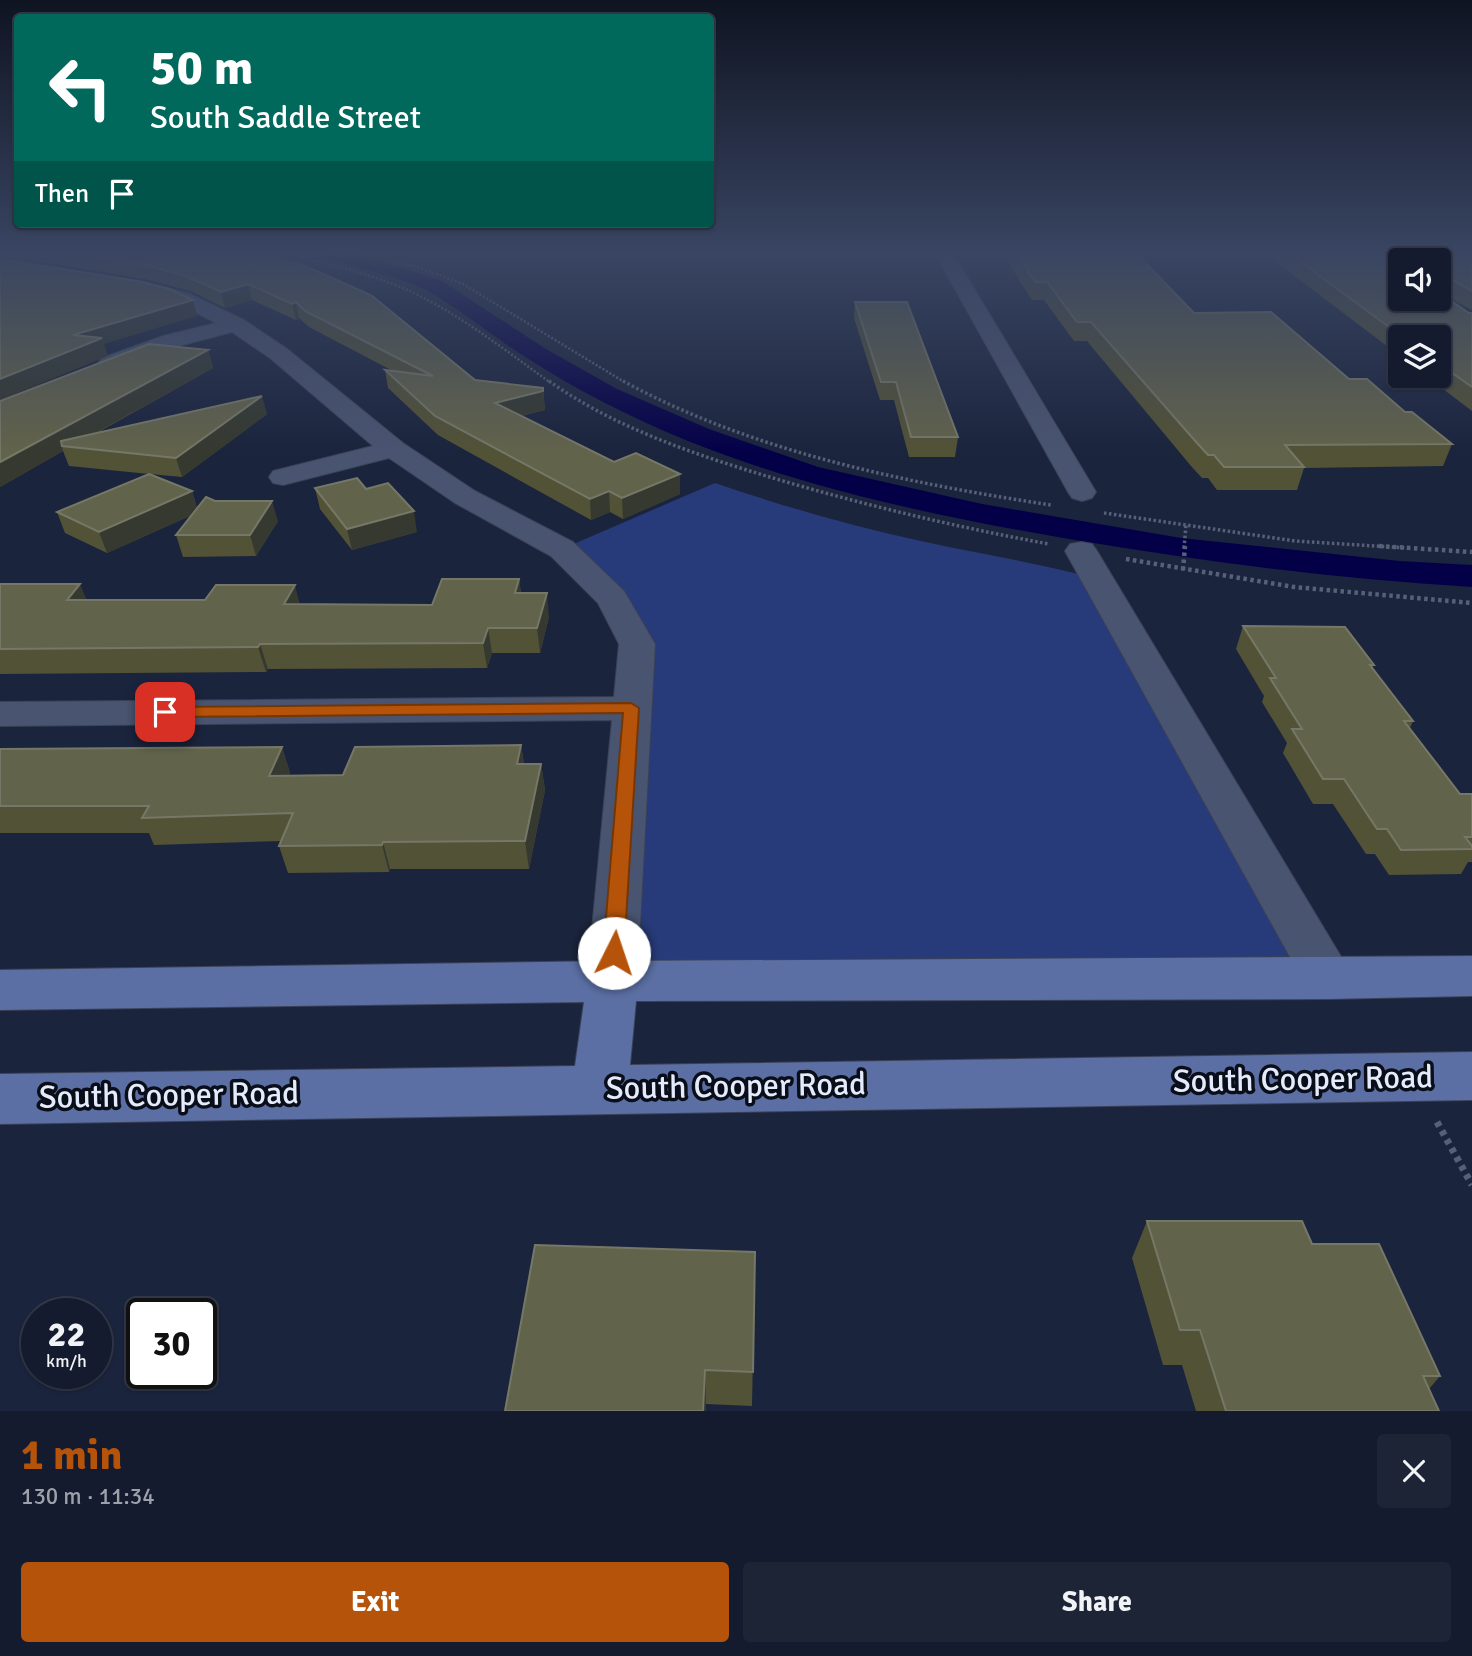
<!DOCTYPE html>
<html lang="en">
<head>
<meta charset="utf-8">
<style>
  :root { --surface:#141b2e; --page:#1d2436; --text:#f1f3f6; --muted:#9da1aa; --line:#33394a; --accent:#b45309 }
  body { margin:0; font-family:Signika,sans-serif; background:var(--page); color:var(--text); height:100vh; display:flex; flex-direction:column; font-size:26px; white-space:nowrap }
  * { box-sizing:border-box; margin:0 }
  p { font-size:23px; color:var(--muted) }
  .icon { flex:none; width:38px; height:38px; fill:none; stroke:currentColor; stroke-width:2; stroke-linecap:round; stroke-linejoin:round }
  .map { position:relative; height:1411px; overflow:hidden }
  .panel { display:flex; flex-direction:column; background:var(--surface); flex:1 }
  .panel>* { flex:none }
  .hud { position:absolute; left:14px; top:14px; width:700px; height:214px; border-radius:7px; box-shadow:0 2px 5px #0004,0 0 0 2px var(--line); background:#00695c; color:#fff; overflow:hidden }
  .controls { position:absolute; left:1388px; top:248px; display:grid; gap:14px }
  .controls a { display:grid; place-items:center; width:63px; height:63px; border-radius:7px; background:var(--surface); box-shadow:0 2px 5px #0004,0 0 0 2px var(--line); font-size:35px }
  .speed { position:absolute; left:21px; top:1298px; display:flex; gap:14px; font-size:35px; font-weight:700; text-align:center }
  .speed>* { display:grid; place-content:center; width:91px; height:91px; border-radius:50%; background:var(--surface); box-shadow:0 2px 5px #0004,0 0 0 2px var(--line); line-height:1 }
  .speed small { font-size:18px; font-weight:400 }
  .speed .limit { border:4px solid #111; border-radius:10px; background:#fff; color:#111 }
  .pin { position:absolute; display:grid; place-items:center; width:60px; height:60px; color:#fff; margin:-30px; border-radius:14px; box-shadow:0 4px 10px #0006 }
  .me { position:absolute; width:77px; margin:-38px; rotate:4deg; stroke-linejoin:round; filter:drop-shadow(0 0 5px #0008) }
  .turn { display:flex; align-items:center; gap:24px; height:147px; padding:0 21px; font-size:32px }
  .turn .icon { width:91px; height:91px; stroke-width:2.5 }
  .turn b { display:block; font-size:49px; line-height:60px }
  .then { display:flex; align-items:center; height:66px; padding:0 21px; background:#0003; gap:14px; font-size:26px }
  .round { display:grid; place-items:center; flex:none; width:74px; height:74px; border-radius:7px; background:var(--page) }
  .summary { display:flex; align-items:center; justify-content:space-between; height:119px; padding:0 21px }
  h1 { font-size:42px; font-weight:700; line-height:52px; color:var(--accent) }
  .action { display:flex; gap:14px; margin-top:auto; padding:14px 21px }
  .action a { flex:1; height:80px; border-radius:7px; background:var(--accent); color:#fff; font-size:28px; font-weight:700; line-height:80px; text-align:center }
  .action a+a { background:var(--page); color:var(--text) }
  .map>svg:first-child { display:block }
</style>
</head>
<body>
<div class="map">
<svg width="1472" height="1411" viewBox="0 0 1472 1411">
  <rect width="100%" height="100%" fill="#1b243d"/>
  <path fill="#273a79" d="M 715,483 C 783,506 851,526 921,541 C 980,554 1039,563 1098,579 L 1328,979 L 612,981 L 637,644 L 562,549 Z"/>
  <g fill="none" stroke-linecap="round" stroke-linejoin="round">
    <path fill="#040048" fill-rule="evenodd" d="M 325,255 L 359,255 L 442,281 L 546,349 L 617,389 L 709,429 L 818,467 L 982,504 L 1181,538 L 1400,561 L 1472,565 L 1472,587 C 1335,579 1198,561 1063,538 C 936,516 808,489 688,441 C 632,418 578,391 527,358 C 493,337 461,309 426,290 C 396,275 360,269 328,259 Z"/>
    <g stroke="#3b4257" stroke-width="2">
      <g id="minor">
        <path d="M 936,255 L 954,255 L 1096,492 L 1092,498 L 1082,501 L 1072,498 L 1068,492 Z"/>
        <path d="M 144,282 L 190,294 L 244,320 L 286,348 L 403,443 L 475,491 L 573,542 L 624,591 L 655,644 L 637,981 L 630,995 L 612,1001 L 594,995 L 587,981 L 612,720 L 0,726 L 0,702 L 614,697 L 619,644 L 598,603 L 551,556 L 455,503 L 389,458 L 283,485 L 273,483 L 269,477 L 273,471 L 373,446 L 270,358 L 232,332 L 179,346 L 118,368 L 102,368 L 98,363 L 102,358 L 163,336 L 216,323 L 176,302 L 137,292 L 134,288 L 137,284 Z"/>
        <path d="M 1081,542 L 1092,544 L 1097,551 L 1346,965 L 1353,979 L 1346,993 L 1328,999 L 1310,993 L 1065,551 L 1070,544 Z"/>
      </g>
    </g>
    <g stroke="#3b4257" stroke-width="2">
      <path id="major" d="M 1472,956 L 1472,996 L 1328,999 L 636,1001 L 630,1065 L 1472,1052 L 1472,1100 L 0,1124 L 0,1074 L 575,1066 L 584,1002 L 0,1010 L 0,970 L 612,961 Z"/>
    </g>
    <g stroke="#586077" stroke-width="2.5" stroke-dasharray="2 2" stroke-linecap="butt">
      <path d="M 295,255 C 334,266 375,275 412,292 C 462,316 506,351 551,383"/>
      <path d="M 375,255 L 426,270 L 463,284 L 626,383"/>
    </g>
    <g stroke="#586077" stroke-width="3.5" stroke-dasharray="2.5 2.5" stroke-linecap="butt">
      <path d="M 549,381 C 615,428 696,455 773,478 C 864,505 956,527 1049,544"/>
      <path d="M 623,381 C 753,452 906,483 1051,505"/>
      <path d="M 1104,513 L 1295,541 L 1407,548"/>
      <path d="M 1184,548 L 1186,525"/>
    </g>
    <g stroke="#586077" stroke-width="4.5" stroke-dasharray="3.5 3.5" stroke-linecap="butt">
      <path d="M 1379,546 L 1472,552"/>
      <path d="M 1126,559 L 1294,587 L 1472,603"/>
      <path d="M 1183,570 L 1185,546"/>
    </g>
    <path stroke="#586077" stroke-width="7" stroke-dasharray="5 5" stroke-linecap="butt" d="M 1437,1122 L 1472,1185"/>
    <use href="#minor" fill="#495470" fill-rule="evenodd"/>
    <use href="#major" fill="#5b6fa4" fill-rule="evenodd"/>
  </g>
  <g fill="#525236">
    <path d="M 0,255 L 267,255 L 475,380 L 543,388 L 545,410 L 521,416 L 680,494 L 623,519 L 610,512 L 591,520 L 438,435 L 388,388 L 385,370 L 393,371 L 309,327 L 299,318 L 296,320 L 252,300 L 225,308 L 191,291 L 145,279 Z"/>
    <path d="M 1003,255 L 1138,255 L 1194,313 L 1349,379 L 1405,412 L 1452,444 L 1443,466 L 1304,468 L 1297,490 L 1217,490 L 1208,478 L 1202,478 L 1191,466 L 1087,341 L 1074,341 L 1044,300 L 1032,300 Z"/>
    <path d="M 1267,255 L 1379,255 L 1397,268 L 1469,313 L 1472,313 L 1472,411 L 1426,376 L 1438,376 L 1438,338 L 1400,338 L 1400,356 Z"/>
    <path d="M 1383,255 L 1472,255 L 1472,310 L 1438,292 L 1438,261 L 1400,261 L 1400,267 Z"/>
    <path d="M 855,302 L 958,437 L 955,457 L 909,457 L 894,400 L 880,400 L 854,318 Z"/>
    <path d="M 208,350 L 213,368 L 95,434 L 267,414 L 182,477 L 150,474 L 192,491 L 197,508 L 215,501 L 278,521 L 256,556 L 183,557 L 176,535 L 192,515 L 107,553 L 65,533 L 57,512 L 149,474 L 69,466 L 63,451 L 0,487 L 0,401 Z"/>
    <path d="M 315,488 L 366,489 L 417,532 L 352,550 L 320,509 Z"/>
    <path d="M 519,579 L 521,593 L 549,617 L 540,653 L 492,653 L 487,668 L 268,669 L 266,672 L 0,674 L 0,584 L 86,600 L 300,604 L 432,605 Z"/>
    <path d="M 1243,626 L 1374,665 L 1372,668 L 1413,721 L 1410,728 L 1460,794 L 1472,794 L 1472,862 L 1468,862 L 1461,874 L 1389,875 L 1375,854 L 1366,854 L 1333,804 L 1313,804 L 1283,753 L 1287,743 L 1262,702 L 1264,696 L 1236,649 Z"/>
    <path d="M 521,745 L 524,764 L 541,764 L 545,790 L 529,869 L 390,869 L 389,872 L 288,873 L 279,846 L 281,841 L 154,845 L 149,833 L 0,833 L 0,749 L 282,747 L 290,773 L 289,775 L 343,775 Z"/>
    <path d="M 1147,1221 L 1312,1244 L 1440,1376 L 1429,1389 L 1439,1411 L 1196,1411 L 1182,1365 L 1163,1365 L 1132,1258 Z"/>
    <path d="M 535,1245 L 755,1252 L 752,1406 L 706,1404 Z"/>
  </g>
  <g fill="#353930">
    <path d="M 1445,276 L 1439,292 L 1438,292 L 1442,277 Z"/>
    <path d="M 248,284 L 252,300 L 225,308 L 221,292 Z"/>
    <path d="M 193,300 L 197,316 L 104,344 L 108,356 L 0,400 L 0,379 L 73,335 Z"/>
    <path d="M 296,302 L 299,318 L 296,320 L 292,304 Z"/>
    <path d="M 208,350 L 213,368 L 70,447 L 62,446 L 63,451 L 0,487 L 0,462 Z"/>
    <path d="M 543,391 L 545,410 L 497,421 L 495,403 Z"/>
    <path d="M 262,396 L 267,414 L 182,477 L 176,458 Z"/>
    <path d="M 680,474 L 680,494 L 623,519 L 622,498 Z"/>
    <path d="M 192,491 L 198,512 L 107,553 L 99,532 Z"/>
    <path d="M 609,491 L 610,512 L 591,520 L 590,499 Z"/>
    <path d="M 272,501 L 278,521 L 256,556 L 250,535 Z"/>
    <path d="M 414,511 L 417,532 L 352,550 L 347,529 Z"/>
    <path d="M 519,579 L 522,603 L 515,593 Z"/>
    <path d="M 80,584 L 90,608 L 67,600 Z"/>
    <path d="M 295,585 L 301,609 L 284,604 Z"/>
    <path d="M 547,593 L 549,617 L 540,653 L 537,628 Z"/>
    <path d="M 488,628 L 492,653 L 487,668 L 483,643 Z"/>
    <path d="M 260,644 L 268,669 L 266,672 L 258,647 Z"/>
    <path d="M 521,745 L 525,771 L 517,764 Z"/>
    <path d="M 282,747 L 290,773 L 278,803 L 269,776 Z"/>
    <path d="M 541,764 L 545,790 L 529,869 L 525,841 Z"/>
    <path d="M 383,842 L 390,869 L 389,872 L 382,845 Z"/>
    <path d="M 705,1370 L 706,1411 L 703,1411 Z"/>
  </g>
  <g fill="#62634b" stroke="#767867" stroke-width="2">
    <path d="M 85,255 L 267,255 L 303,265 L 371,295 L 475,380 L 543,388 L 543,391 L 495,403 L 614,462 L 636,453 L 680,474 L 622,498 L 609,491 L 590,499 L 435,416 L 385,370 L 433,376 L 305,311 L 296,302 L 292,304 L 248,284 L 221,292 L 186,276 L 140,264 Z"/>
    <path d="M 1017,255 L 1138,255 L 1194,313 L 1271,312 L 1349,379 L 1367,379 L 1405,412 L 1412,412 L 1452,444 L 1285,445 L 1304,467 L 1224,467 L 1214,455 L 1208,455 L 1197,443 L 1091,322 L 1077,322 L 1047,282 L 1035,282 Z"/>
    <path d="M 1291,255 L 1379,255 L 1397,268 L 1400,269 L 1400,299 L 1438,299 L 1438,292 L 1469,313 L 1472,313 L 1472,387 L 1438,363 L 1438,338 L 1404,338 Z"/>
    <path d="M 1408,255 L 1472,255 L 1472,291 L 1445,276 L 1442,277 L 1441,281 L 1438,281 L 1438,261 L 1408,261 Z"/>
    <path d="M 0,259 L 138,281 L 170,289 L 193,300 L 73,335 L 102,338 L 0,379 Z"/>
    <path d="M 855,302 L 907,302 L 958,437 L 911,437 L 896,382 L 881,382 Z"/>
    <path d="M 149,344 L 208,350 L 0,462 L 0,401 Z"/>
    <path d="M 262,396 L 176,458 L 62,446 L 61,441 Z"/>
    <path d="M 149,474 L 192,491 L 99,532 L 57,512 Z"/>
    <path d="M 357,478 L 366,489 L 388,483 L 414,511 L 347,529 L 315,488 Z"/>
    <path d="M 206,497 L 215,501 L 272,501 L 250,535 L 176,535 Z"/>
    <path d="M 442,579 L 519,579 L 515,593 L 547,593 L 537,628 L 488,628 L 483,643 L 260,644 L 258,647 L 0,649 L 0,584 L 80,584 L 67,600 L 205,600 L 216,585 L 295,585 L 284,604 L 432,605 Z"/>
    <path d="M 1243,626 L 1345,627 L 1374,665 L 1370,665 L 1413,721 L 1404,721 L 1460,794 L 1472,794 L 1472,837 L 1465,837 L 1472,846 L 1472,849 L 1401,850 L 1387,829 L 1377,829 L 1344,779 L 1323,779 L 1292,729 L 1302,729 L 1270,678 L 1276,678 Z"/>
    <path d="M 521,745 L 517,764 L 541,764 L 525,841 L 383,842 L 382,845 L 279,846 L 293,813 L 142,818 L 149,806 L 0,806 L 0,749 L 282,747 L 269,776 L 343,775 L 355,747 Z"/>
    <path d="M 1147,1221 L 1302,1221 L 1312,1244 L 1379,1244 L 1440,1376 L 1423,1376 L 1439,1411 L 1226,1411 L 1200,1330 L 1180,1330 Z"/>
    <path d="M 535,1245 L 755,1252 L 753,1372 L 705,1370 L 703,1411 L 505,1411 Z"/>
  </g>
  <linearGradient id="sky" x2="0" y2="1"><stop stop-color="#0f1422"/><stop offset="0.56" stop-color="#394562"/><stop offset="1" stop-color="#394562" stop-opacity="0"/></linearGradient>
  <rect width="1472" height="453" fill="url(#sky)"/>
  <path fill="#b45309" stroke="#753606" stroke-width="2" d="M 631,703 L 639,708 L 624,953 L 621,959 L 614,961 L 606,959 L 603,953 L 623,713 L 165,717 L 157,712 L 165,707 Z"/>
  <g text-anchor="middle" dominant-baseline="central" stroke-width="7" stroke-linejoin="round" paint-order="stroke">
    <g font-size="32" fill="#e4ebfc" stroke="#0a0e19">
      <text transform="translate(1303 1079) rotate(-1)">South Cooper Road</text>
      <text transform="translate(736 1086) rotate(-1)">South Cooper Road</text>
      <text transform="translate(169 1095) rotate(-1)">South Cooper Road</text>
    </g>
  </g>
</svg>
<div class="controls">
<a><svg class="icon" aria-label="sound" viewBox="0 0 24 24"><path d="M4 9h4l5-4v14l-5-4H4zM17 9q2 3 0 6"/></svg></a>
<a><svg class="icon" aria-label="layers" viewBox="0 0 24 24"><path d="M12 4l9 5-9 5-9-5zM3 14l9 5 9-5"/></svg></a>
</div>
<div class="speed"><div>22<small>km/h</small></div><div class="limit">30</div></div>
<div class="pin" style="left:165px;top:712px;background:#d93025"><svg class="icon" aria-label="arrive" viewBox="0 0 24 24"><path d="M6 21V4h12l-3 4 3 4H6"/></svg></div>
<svg class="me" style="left:614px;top:953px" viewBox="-20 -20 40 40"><circle r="19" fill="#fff"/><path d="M0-13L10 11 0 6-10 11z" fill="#b45309"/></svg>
<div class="hud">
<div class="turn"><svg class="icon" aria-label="left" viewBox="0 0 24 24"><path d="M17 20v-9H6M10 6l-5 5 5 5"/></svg><div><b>50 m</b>South Saddle Street</div></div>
<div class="then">Then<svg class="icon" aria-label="arrive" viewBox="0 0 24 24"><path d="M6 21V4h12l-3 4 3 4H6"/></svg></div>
</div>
</div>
<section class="panel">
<div class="summary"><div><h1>1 min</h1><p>130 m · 11:34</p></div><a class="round"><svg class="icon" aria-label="close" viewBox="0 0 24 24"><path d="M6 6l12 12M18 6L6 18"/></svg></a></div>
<div class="action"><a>Exit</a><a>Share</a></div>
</section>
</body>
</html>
